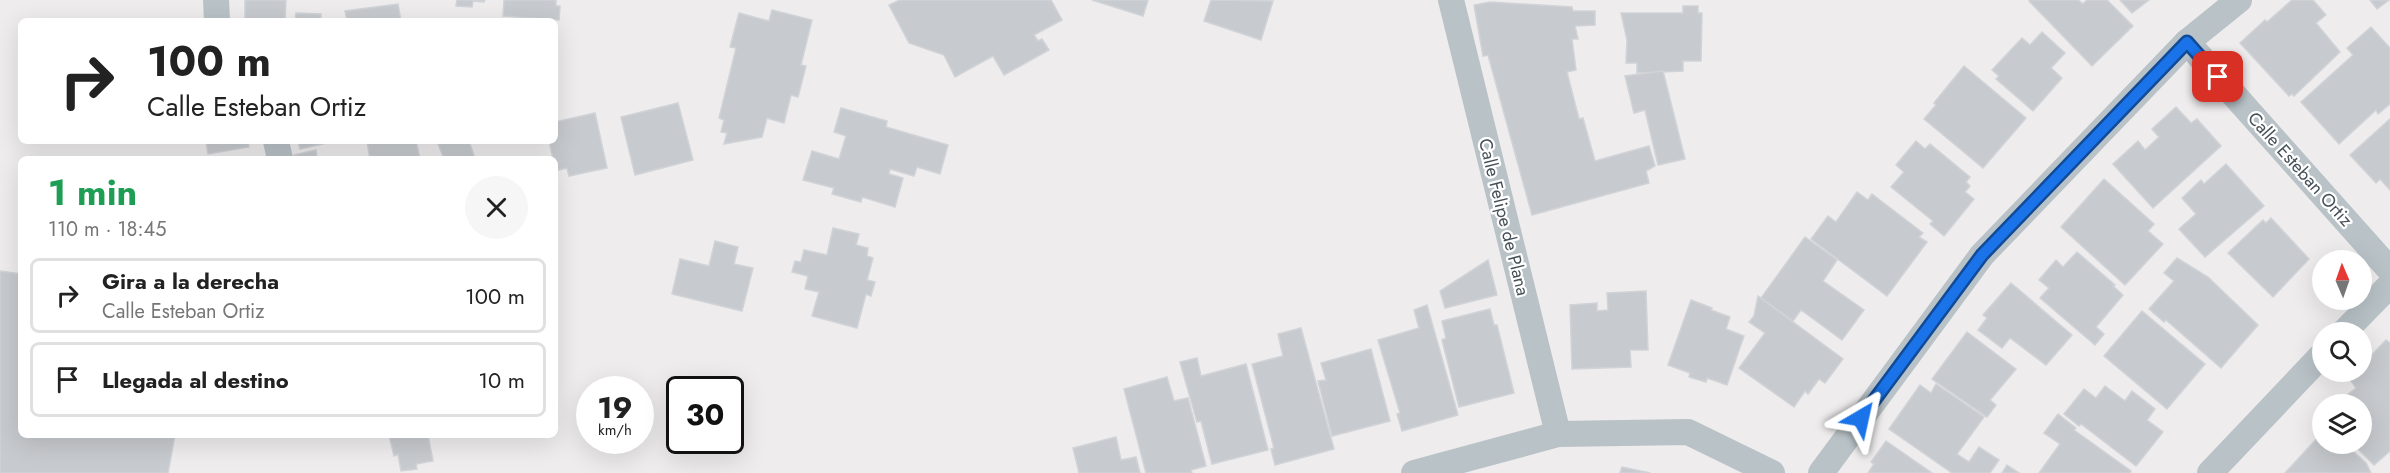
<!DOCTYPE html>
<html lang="es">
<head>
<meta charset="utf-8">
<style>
  :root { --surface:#fff; --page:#f6f6f6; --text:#222; --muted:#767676; --line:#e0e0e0 }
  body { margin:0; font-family:Jost,sans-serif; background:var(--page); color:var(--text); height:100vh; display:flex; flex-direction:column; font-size:22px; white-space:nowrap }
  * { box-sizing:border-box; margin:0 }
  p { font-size:20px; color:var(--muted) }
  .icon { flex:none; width:33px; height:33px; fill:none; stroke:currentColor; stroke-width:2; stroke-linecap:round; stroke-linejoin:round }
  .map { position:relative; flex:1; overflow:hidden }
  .side { position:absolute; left:18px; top:156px; width:540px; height:282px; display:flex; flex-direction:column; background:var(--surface); border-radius:9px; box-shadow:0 6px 24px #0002 }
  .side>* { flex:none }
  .top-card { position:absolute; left:18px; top:18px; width:540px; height:126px; border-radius:9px; box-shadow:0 6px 24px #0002; background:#fff; color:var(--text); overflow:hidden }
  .needle { width:39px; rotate:358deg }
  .buttons { position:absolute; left:2312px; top:250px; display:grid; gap:12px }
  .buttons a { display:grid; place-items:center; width:60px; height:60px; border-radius:50%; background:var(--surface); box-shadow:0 6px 24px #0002; font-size:30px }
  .speed { position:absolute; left:576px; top:376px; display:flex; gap:12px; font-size:30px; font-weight:700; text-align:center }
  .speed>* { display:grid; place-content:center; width:78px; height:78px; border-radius:50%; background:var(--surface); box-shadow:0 6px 24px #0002; line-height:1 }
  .speed small { font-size:15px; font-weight:400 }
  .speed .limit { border:3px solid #111; border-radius:9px; background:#fff; color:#111 }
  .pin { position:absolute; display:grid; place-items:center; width:51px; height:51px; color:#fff; margin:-26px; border-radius:12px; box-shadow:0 3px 9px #0006 }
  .me { position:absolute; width:66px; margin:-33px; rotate:36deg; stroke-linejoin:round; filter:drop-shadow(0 0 4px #0008) }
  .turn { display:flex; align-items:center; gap:21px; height:126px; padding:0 30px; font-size:27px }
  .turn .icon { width:78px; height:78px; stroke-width:2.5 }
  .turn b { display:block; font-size:42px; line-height:51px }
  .round { display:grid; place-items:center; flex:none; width:63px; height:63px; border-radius:32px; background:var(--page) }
  .head { display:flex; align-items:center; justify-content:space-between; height:102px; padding:0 30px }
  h1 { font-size:36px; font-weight:700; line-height:45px; color:#1e9e55 }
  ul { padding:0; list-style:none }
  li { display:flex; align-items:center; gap:18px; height:75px; margin:0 12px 9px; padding:0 18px; border:3px solid var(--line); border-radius:9px }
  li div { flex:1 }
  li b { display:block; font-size:22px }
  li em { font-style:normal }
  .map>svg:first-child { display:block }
</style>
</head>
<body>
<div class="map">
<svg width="2390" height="473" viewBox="0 0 2390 473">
  <rect width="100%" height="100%" fill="#eeecec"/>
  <g fill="#c7cace" stroke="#d0d3d7" stroke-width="1.5">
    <path d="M 245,0 L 286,0 L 285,21 L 245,21 Z"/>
    <path d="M 457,0 L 485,0 L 484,2 L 473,1 L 472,7 L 456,6 Z"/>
    <path d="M 504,0 L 556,0 L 556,6 L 560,6 L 559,20 L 503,16 Z"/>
    <path d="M 900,0 L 1051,0 L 1062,20 L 1034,35 L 1038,41 L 1042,39 L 1049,50 L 1004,75 L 993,56 L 955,77 L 944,55 L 909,43 L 889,5 Z"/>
    <path d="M 1092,0 L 1148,0 L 1143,16 Z"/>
    <path d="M 1211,0 L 1273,1 L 1261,40 L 1204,21 Z"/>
    <path d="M 2030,0 L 2078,0 L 2083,4 L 2087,0 L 2107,0 L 2133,26 L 2092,66 L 2029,1 Z"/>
    <path d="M 2120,0 L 2149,0 L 2132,13 Z"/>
    <path d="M 2292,0 L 2313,0 L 2326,15 L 2316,23 L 2340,52 L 2294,96 L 2292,94 L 2289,96 L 2240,43 L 2265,20 L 2267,22 Z"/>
    <path d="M 2370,0 L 2389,0 L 2377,9 Z"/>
    <path d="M 1490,2 L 1572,7 L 1573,11 L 1595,11 L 1595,25 L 1575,26 L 1578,39 L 1572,39 L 1576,70 L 1567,72 L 1579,119 L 1583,118 L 1595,161 L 1649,146 L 1655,166 L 1646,171 L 1649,183 L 1532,215 L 1488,55 L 1483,56 L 1474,5 Z"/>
    <path d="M 398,4 L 401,21 L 347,21 L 345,11 Z"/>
    <path d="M 1683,6 L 1698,6 L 1698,13 L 1702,13 L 1701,61 L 1683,61 L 1683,71 L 1637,73 L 1637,63 L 1626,63 L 1627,40 L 1621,13 L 1683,13 Z"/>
    <path d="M 772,10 L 812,20 L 801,65 L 806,66 L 798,97 L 791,95 L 784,123 L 767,118 L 762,137 L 724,144 L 727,133 L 721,132 L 724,120 L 719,118 L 736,48 L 730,47 L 739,13 L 769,21 Z"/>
    <path d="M 296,13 L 321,14 L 321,21 L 295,21 Z"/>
    <path d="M 2371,27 L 2390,48 L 2390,104 L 2378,114 L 2376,110 L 2339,144 L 2301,102 L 2353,55 L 2347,48 Z"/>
    <path d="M 2042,32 L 2065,53 L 2051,68 L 2062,78 L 2033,111 L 1996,79 L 1999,76 L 1992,70 L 2022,38 L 2030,45 Z"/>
    <path d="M 1964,66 L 2026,118 L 1983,168 L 1924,119 L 1936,105 L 1934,103 Z"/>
    <path d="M 1663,71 L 1685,159 L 1658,165 L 1645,110 L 1634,113 L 1625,76 Z"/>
    <path d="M 678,103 L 693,160 L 635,175 L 621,117 Z"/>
    <path d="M 2176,107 L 2191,123 L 2197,119 L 2221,146 L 2153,208 L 2113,164 L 2138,141 L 2145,150 L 2159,137 L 2152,129 Z"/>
    <path d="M 841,108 L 887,121 L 886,127 L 948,145 L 940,174 L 917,167 L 914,176 L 890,169 L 889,174 L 903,178 L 895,207 L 862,197 L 861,202 L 832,194 L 834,188 L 803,180 L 812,151 L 839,159 L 846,136 L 834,132 Z"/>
    <path d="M 595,113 L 607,168 L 569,176 L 567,168 L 555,171 L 555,159 L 553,159 L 549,141 L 555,141 L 555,122 Z"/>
    <path d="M 2390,119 L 2390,190 L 2380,179 L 2376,183 L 2350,155 Z"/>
    <path d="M 206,141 L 248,141 L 249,147 L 208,154 Z"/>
    <path d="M 298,141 L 335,141 L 300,149 Z"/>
    <path d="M 367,141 L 416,141 L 420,159 L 370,159 Z"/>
    <path d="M 437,141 L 469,141 L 475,159 L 444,159 Z"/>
    <path d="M 1916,141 L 1925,149 L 1930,144 L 1970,177 L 1966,182 L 1970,186 L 1965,192 L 1974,199 L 1944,236 L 1930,224 L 1933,221 L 1891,187 L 1904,172 L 1896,165 Z"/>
    <path d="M 316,150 L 317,159 L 295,159 L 294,155 Z"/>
    <path d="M 2226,164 L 2264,206 L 2205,257 L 2179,229 L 2196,214 L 2182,198 L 2201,180 L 2204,184 Z"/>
    <path d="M 2104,179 L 2154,224 L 2148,231 L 2163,244 L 2125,285 L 2061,227 Z"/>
    <path d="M 1857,192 L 1868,200 L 1872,194 L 1923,233 L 1919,237 L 1927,242 L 1887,296 L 1811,239 L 1828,216 L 1836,222 Z"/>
    <path d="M 2271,218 L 2309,259 L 2273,297 L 2228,253 L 2263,220 L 2266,223 Z"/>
    <path d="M 833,228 L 859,234 L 856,245 L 868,248 L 867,256 L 873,258 L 867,280 L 875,282 L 871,296 L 866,294 L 857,328 L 812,316 L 819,292 L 805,289 L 808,276 L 792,272 L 795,261 L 801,262 L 804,250 L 827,255 Z"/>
    <path d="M 1805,237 L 1837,260 L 1823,281 L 1864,310 L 1842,340 L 1801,310 L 1793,321 L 1761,298 Z"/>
    <path d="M 715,241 L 738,247 L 734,264 L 753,268 L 742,311 L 672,294 L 680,259 L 709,266 Z"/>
    <path d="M 2077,252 L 2115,285 L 2113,286 L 2123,295 L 2096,327 L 2104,334 L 2095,345 L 2040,298 L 2049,288 L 2039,280 L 2056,260 L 2063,267 Z"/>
    <path d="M 2177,258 L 2208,277 L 2258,325 L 2221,368 L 2166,320 L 2164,322 L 2149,309 L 2174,281 L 2164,273 Z"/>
    <path d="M 1488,260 L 1497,295 L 1445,308 L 1440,291 Z"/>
    <path d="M 0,271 L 21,274 L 21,435 L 175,435 L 168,473 L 0,473 Z"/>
    <path d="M 2011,283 L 2072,335 L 2046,365 L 2010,338 L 2002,348 L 1978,330 L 1987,318 L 1983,315 Z"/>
    <path d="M 1646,291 L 1648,350 L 1630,350 L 1631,367 L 1572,369 L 1570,305 L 1597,303 L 1597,311 L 1608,310 L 1607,293 Z"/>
    <path d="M 1758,296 L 1843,359 L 1825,383 L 1819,379 L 1808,394 L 1805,391 L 1794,407 L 1739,368 L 1765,333 L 1749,322 L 1754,316 Z"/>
    <path d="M 1691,300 L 1712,308 L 1711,310 L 1730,317 L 1726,329 L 1744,336 L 1727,385 L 1707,378 L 1706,382 L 1689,377 L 1690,373 L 1668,365 Z"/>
    <path d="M 1427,305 L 1458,415 L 1402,431 L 1397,414 L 1400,413 L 1378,340 L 1419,328 L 1414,310 Z"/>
    <path d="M 1490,309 L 1494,325 L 1497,325 L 1514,393 L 1459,407 L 1442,340 L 1446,338 L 1442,321 Z"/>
    <path d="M 2142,311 L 2205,364 L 2167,409 L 2104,356 Z"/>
    <path d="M 1301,328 L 1334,449 L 1275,465 L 1271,449 L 1274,448 L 1252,364 L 1283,356 L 1278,334 Z"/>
    <path d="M 1967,332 L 2016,369 L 1990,400 L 1996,405 L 1987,417 L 1932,379 Z"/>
    <path d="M 2386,340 L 2390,343 L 2390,451 L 2374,465 L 2353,444 L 2361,444 L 2361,405 L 2334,405 L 2356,388 L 2349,378 L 2355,372 L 2361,372 L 2361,366 Z"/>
    <path d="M 1371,349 L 1390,421 L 1332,436 L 1318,381 L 1326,380 L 1321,363 Z"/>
    <path d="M 1197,358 L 1201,376 L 1246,364 L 1268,450 L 1212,464 L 1201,421 L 1197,422 L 1180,362 Z"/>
    <path d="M 1167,377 L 1174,401 L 1188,398 L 1206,466 L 1191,470 L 1192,473 L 1146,473 L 1124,389 Z"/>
    <path d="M 1936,384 L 1984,417 L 1957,454 L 1969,462 L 1979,447 L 1999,460 L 1990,473 L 1952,473 L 1889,429 L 1920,385 L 1931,393 Z"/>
    <path d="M 2105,386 L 2125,401 L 2132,391 L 2155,409 L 2147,420 L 2163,432 L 2136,466 L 2081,424 L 2079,426 L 2064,414 L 2084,389 L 2096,398 Z"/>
    <path d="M 2058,414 L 2076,428 L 2074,430 L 2131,471 L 2130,473 L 2039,473 L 2060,444 L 2044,433 Z"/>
    <path d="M 2322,433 L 2322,444 L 2345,444 L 2366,463 L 2371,473 L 2285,473 Z"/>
    <path d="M 389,435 L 428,435 L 433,461 L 416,464 L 417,469 L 401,471 L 398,454 L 394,456 Z"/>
    <path d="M 1116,437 L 1121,460 L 1136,457 L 1140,473 L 1079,473 L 1073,448 Z"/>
    <path d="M 1886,441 L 1932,473 L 1868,473 L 1874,464 L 1871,462 Z"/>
    <path d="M 2007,465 L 2019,473 L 2002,473 Z"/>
    <path d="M 1622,467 L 1650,473 L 1620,473 Z"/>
  </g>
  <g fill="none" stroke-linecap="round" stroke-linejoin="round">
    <g stroke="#b8c2c7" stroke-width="26">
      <path d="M 216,0 L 217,21"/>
      <path d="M 1451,0 L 1558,434"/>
      <path d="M 2187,42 L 2390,270"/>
      <path d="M 276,141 L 280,159"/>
      <path d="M 2343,333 L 2390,285"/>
      <path d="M 1414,473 L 1558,434 L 1688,432 L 1772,473"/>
      <path d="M 1821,473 L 1982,255 L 2187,42 L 2239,0"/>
      <path d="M 2210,473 L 2322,355"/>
    </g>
  </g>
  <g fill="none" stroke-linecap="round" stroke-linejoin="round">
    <g stroke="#114b97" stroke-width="15">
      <path id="route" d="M 1861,418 L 1982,255 L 2187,42 L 2218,77"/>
    </g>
    <use href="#route" stroke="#1a73e8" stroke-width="10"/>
  </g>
  <g text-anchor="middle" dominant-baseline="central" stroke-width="4.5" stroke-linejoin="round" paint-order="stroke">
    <g font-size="18" fill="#465157" stroke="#fff">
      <text transform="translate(2300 169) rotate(48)">Calle Esteban Ortiz</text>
      <text transform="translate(1504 217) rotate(76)">Calle Felipe de Plana</text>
    </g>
  </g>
</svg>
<div class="buttons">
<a><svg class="needle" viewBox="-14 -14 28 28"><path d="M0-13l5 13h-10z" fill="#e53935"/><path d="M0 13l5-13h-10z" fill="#767676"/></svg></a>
<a><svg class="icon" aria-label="search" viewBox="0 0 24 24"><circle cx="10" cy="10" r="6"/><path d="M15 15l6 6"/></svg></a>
<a><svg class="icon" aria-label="layers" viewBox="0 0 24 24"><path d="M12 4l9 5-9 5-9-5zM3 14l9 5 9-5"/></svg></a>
</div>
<div class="speed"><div>19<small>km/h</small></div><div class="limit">30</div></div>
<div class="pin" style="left:2218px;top:77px;background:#d93025"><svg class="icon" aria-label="arrive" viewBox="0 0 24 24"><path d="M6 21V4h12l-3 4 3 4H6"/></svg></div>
<svg class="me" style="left:1861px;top:418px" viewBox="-20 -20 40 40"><path d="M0-17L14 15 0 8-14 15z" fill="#1a73e8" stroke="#fff" stroke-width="4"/></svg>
<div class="top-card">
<div class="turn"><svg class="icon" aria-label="right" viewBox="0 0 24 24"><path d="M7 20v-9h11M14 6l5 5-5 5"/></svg><div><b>100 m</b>Calle Esteban Ortiz</div></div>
</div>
<section class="side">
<div class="head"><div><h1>1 min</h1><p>110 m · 18:45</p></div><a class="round"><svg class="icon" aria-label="close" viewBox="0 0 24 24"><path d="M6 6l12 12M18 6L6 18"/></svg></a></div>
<ul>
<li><svg class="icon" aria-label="right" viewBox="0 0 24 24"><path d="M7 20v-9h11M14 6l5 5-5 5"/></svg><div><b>Gira a la derecha</b><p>Calle Esteban Ortiz</p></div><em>100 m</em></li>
<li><svg class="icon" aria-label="arrive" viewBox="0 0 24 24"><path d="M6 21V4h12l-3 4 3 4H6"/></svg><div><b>Llegada al destino</b></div><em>10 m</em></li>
</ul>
</section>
</div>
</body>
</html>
